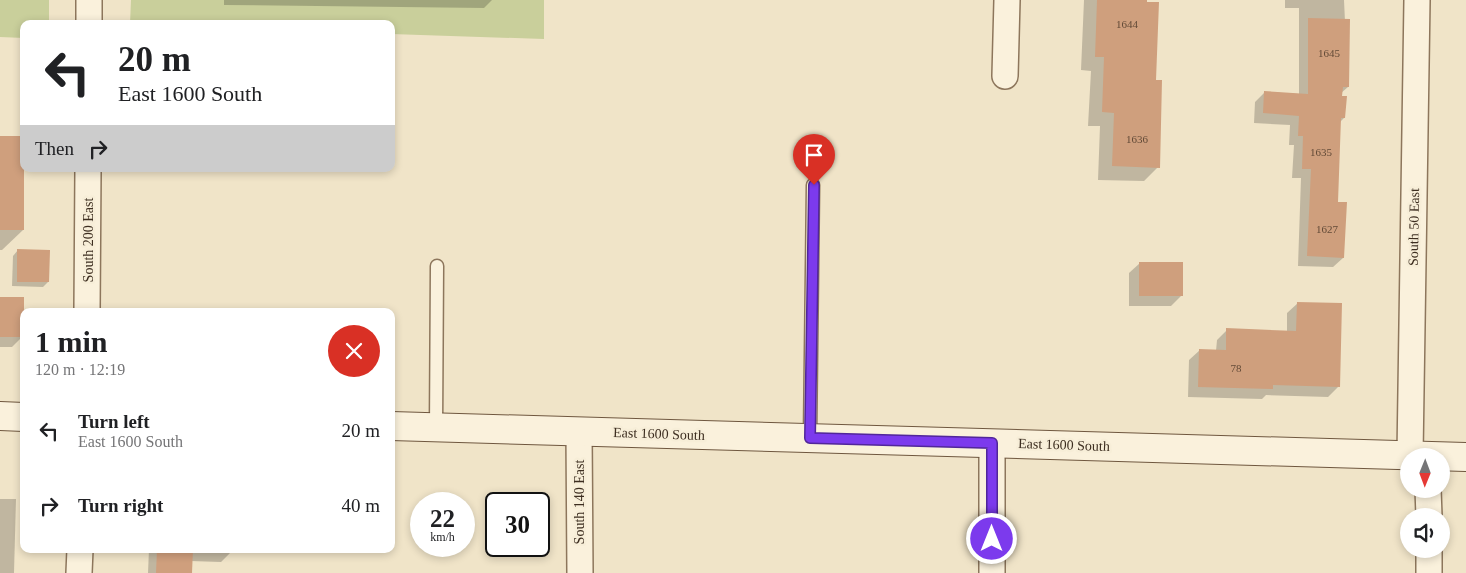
<!DOCTYPE html>
<html lang="en">
<head>
<meta charset="utf-8">
<style>
  :root { --surface:#fff; --page:#f6f6f6; --text:#202124; --muted:#757577 }
  body { margin:0; font-family:Georgia,serif; background:var(--page); color:var(--text); height:100vh; display:flex; flex-direction:column; font-size:19px; white-space:nowrap }
  * { box-sizing:border-box; margin:0 }
  p { font-size:16px; color:var(--muted) }
  .icon { flex:none; width:28px; height:28px; fill:none; stroke:currentColor; stroke-width:2; stroke-linecap:round; stroke-linejoin:round }
  .map { position:relative; flex:1; overflow:hidden }
  .sheet { position:absolute; left:20px; top:308px; width:375px; height:245px; display:flex; flex-direction:column; background:var(--surface); border-radius:10px; box-shadow:0 2px 8px #0003 }
  .sheet>* { flex:none }
  .banner { position:absolute; left:20px; top:20px; width:375px; height:152px; border-radius:10px; box-shadow:0 2px 8px #0003; background:#fff; color:var(--text); overflow:hidden }
  .needle { width:32px; rotate:181deg }
  .fabs { position:absolute; left:1400px; top:448px; display:grid; gap:10px }
  .fabs a { display:grid; place-items:center; width:50px; height:50px; border-radius:50%; background:var(--surface); box-shadow:0 2px 8px #0003; font-size:25px }
  .speed { position:absolute; left:410px; top:492px; display:flex; gap:10px; font-size:25px; font-weight:700; text-align:center }
  .speed>* { display:grid; place-content:center; width:65px; height:65px; border-radius:50%; background:var(--surface); box-shadow:0 2px 8px #0003; line-height:1 }
  .speed small { font-size:12px; font-weight:400 }
  .speed .limit { border:2px solid #111; border-radius:8px; background:#fff; color:#111 }
  .pin { position:absolute; display:grid; place-items:center; width:42px; height:42px; color:#fff; margin:-51px -21px; border-radius:50% 50% 50% 0; rotate:-45deg; box-shadow:0 0 5px #0007 }
  .pin .icon { rotate:45deg }
  .me { position:absolute; width:55px; margin:-28px; rotate:0deg; stroke-linejoin:round; filter:drop-shadow(0 0 4px #0008) }
  .turn { display:flex; align-items:center; gap:18px; height:105px; padding:0 15px; font-size:22px }
  .turn .icon { width:65px; height:65px; stroke-width:2.5 }
  .turn b { display:block; font-size:35px; line-height:42px }
  .then { display:flex; align-items:center; height:48px; padding:0 15px; background:#0003; gap:10px; font-size:19px }
  .round { display:grid; place-items:center; flex:none; width:52px; height:52px; border-radius:26px; background:var(--page) }
  .summary { display:flex; align-items:center; justify-content:space-between; height:85px; padding:0 15px }
  h1 { font-size:30px; font-weight:700; line-height:38px }
  ul { padding:0; list-style:none }
  li { display:flex; align-items:center; gap:15px; height:75px; padding:0 15px }
  li div { flex:1 }
  li b { display:block; font-size:19px }
  li em { font-style:normal }
  .map>svg:first-child { display:block }
</style>
</head>
<body>
<div class="map">
<svg width="1466" height="573" viewBox="0 0 1466 573">
  <rect width="100%" height="100%" fill="#f0e4c8"/>
  <g fill="#c9cf9b">
    <path d="M 0,0 L 49,0 L 49,24 L 24,24 L 24,38 L 0,37 Z"/>
    <path d="M 131,0 L 544,0 L 544,39 L 391,34 L 391,24 L 130,24 Z"/>
  </g>
  <g fill="#0003">
    <path d="M 224,0 L 492,0 L 484,8 L 224,5 Z"/>
    <path d="M 1084,0 L 1146,0 L 1155,81 L 1158,167 L 1144,181 L 1098,180 L 1100,126 L 1088,126 L 1091,71 L 1081,70 Z"/>
    <path d="M 1285,0 L 1344,0 L 1348,87 L 1341,93 L 1344,118 L 1340,122 L 1336,203 L 1343,258 L 1333,267 L 1298,266 L 1301,178 L 1292,178 L 1294,145 L 1289,145 L 1290,125 L 1254,123 L 1255,102 L 1265,92 L 1299,94 L 1299,8 L 1285,8 Z"/>
    <path d="M 0,138 L 23,230 L 2,250 L 0,250 Z"/>
    <path d="M 18,250 L 48,282 L 43,287 L 12,286 L 13,256 Z"/>
    <path d="M 1140,263 L 1181,296 L 1171,306 L 1129,306 L 1129,273 Z"/>
    <path d="M 0,298 L 22,337 L 12,347 L 0,347 Z"/>
    <path d="M 1298,303 L 1338,387 L 1328,397 L 1266,395 L 1262,399 L 1188,397 L 1189,360 L 1200,350 L 1216,351 L 1217,340 L 1227,330 L 1287,332 L 1287,313 Z"/>
    <path d="M 0,499 L 16,499 L 14,573 L 0,573 Z"/>
    <path d="M 149,549 L 231,549 L 230,553 L 221,562 L 191,561 L 191,573 L 148,573 Z"/>
  </g>
  <g fill="#cf9f7d">
    <path d="M 1097,0 L 1147,0 L 1147,2 L 1159,2 L 1156,80 L 1162,80 L 1160,168 L 1112,166 L 1114,113 L 1102,112 L 1104,57 L 1095,57 Z"/>
    <path d="M 1308,18 L 1350,19 L 1349,87 L 1343,87 L 1342,96 L 1347,96 L 1345,118 L 1341,118 L 1338,202 L 1347,202 L 1344,258 L 1307,256 L 1311,169 L 1302,169 L 1303,136 L 1298,136 L 1299,116 L 1263,113 L 1264,91 L 1308,94 Z"/>
    <rect x="0" y="136" width="24" height="94"/>
    <path d="M 17,249 L 50,250 L 49,282 L 17,282 Z"/>
    <rect x="1139" y="262" width="44" height="34"/>
    <rect x="0" y="297" width="24" height="40"/>
    <path d="M 1297,302 L 1342,303 L 1340,387 L 1273,385 L 1273,389 L 1198,387 L 1199,349 L 1226,350 L 1226,328 L 1296,331 Z"/>
    <path d="M 157,549 L 193,549 L 192,573 L 156,573 Z"/>
  </g>
  <g fill="none" stroke-linecap="round" stroke-linejoin="round">
    <g stroke="#8d765c" stroke-width="15">
      <g id="lane">
        <path d="M 436,428 L 437,266"/>
        <path d="M 810,438 L 813,185"/>
      </g>
    </g>
    <g stroke="#8d765c" stroke-width="28">
      <g id="street">
        <path d="M 89,24 L 89,0"/>
        <path d="M 1005,76 L 1007,0"/>
        <path d="M 87,311 L 88,169"/>
        <path d="M 579,432 L 580,573"/>
        <path d="M 1410,455 L 1417,0"/>
        <path d="M 1428,489 L 1429,516"/>
        <path d="M 1429,549 L 1429,573"/>
        <path d="M 79,573 L 80,549"/>
        <path d="M 992,573 L 992,443"/>
      </g>
    </g>
    <g stroke="#6f573f" stroke-width="30">
      <g id="secondary">
        <path d="M 0,416 L 24,417"/>
        <path d="M 391,426 L 1466,457"/>
      </g>
    </g>
    <use href="#lane" stroke="#faf1dc" stroke-width="12"/>
    <use href="#street" stroke="#faf1dc" stroke-width="25"/>
    <use href="#secondary" stroke="#faf1dc" stroke-width="28"/>
  </g>
  <g fill="none" stroke-linecap="round" stroke-linejoin="round">
    <g stroke="#51269a" stroke-width="12">
      <path id="route" d="M 814,185 L 810,438 L 992,443 L 992,539"/>
    </g>
    <use href="#route" stroke="#7c3aed" stroke-width="9"/>
  </g>
  <g text-anchor="middle" dominant-baseline="central" stroke-width="5" stroke-linejoin="round" paint-order="stroke">
    <g font-size="11" fill="#624a37">
      <text x="1127" y="24">1644</text>
      <text x="1329" y="53">1645</text>
      <text x="1137" y="139">1636</text>
      <text x="1321" y="152">1635</text>
      <text x="1327" y="229">1627</text>
      <text x="1236" y="368">78</text>
    </g>
    <g font-size="14" fill="#3d2e20" stroke="#f7eed8">
      <text transform="translate(1414 227) rotate(-89)">South 50 East</text>
      <text transform="translate(88 240) rotate(-90)">South 200 East</text>
      <text transform="translate(659 434) rotate(2)">East 1600 South</text>
      <text transform="translate(1064 445) rotate(2)">East 1600 South</text>
      <text transform="translate(579 502) rotate(-90)">South 140 East</text>
    </g>
  </g>
</svg>
<div class="fabs">
<a><svg class="needle" viewBox="-14 -14 28 28"><path d="M0-13l5 13h-10z" fill="#e53935"/><path d="M0 13l5-13h-10z" fill="#757577"/></svg></a>
<a><svg class="icon" aria-label="sound" viewBox="0 0 24 24"><path d="M4 9h4l5-4v14l-5-4H4zM17 9q2 3 0 6"/></svg></a>
</div>
<div class="speed"><div>22<small>km/h</small></div><div class="limit">30</div></div>
<div class="pin" style="left:814px;top:185px;background:#d93025"><svg class="icon" aria-label="arrive" viewBox="0 0 24 24"><path d="M6 21V4h12l-3 4 3 4H6"/></svg></div>
<svg class="me" style="left:992px;top:539px" viewBox="-20 -20 40 40"><circle r="17" fill="#7c3aed" stroke="#fff" stroke-width="3"/><path d="M0-11L8 9 0 5-8 9z" fill="#fff"/></svg>
<div class="banner">
<div class="turn"><svg class="icon" aria-label="left" viewBox="0 0 24 24"><path d="M17 20v-9H6M10 6l-5 5 5 5"/></svg><div><b>20 m</b>East 1600 South</div></div>
<div class="then">Then<svg class="icon" aria-label="right" viewBox="0 0 24 24"><path d="M7 20v-9h11M14 6l5 5-5 5"/></svg></div>
</div>
<section class="sheet">
<div class="summary"><div><h1>1 min</h1><p>120 m · 12:19</p></div><a class="round" style="background:#d93025;color:#fff"><svg class="icon" aria-label="close" viewBox="0 0 24 24"><path d="M6 6l12 12M18 6L6 18"/></svg></a></div>
<ul>
<li><svg class="icon" aria-label="left" viewBox="0 0 24 24"><path d="M17 20v-9H6M10 6l-5 5 5 5"/></svg><div><b>Turn left</b><p>East 1600 South</p></div><em>20 m</em></li>
<li><svg class="icon" aria-label="right" viewBox="0 0 24 24"><path d="M7 20v-9h11M14 6l5 5-5 5"/></svg><div><b>Turn right</b></div><em>40 m</em></li>
</ul>
</section>
</div>
</body>
</html>
